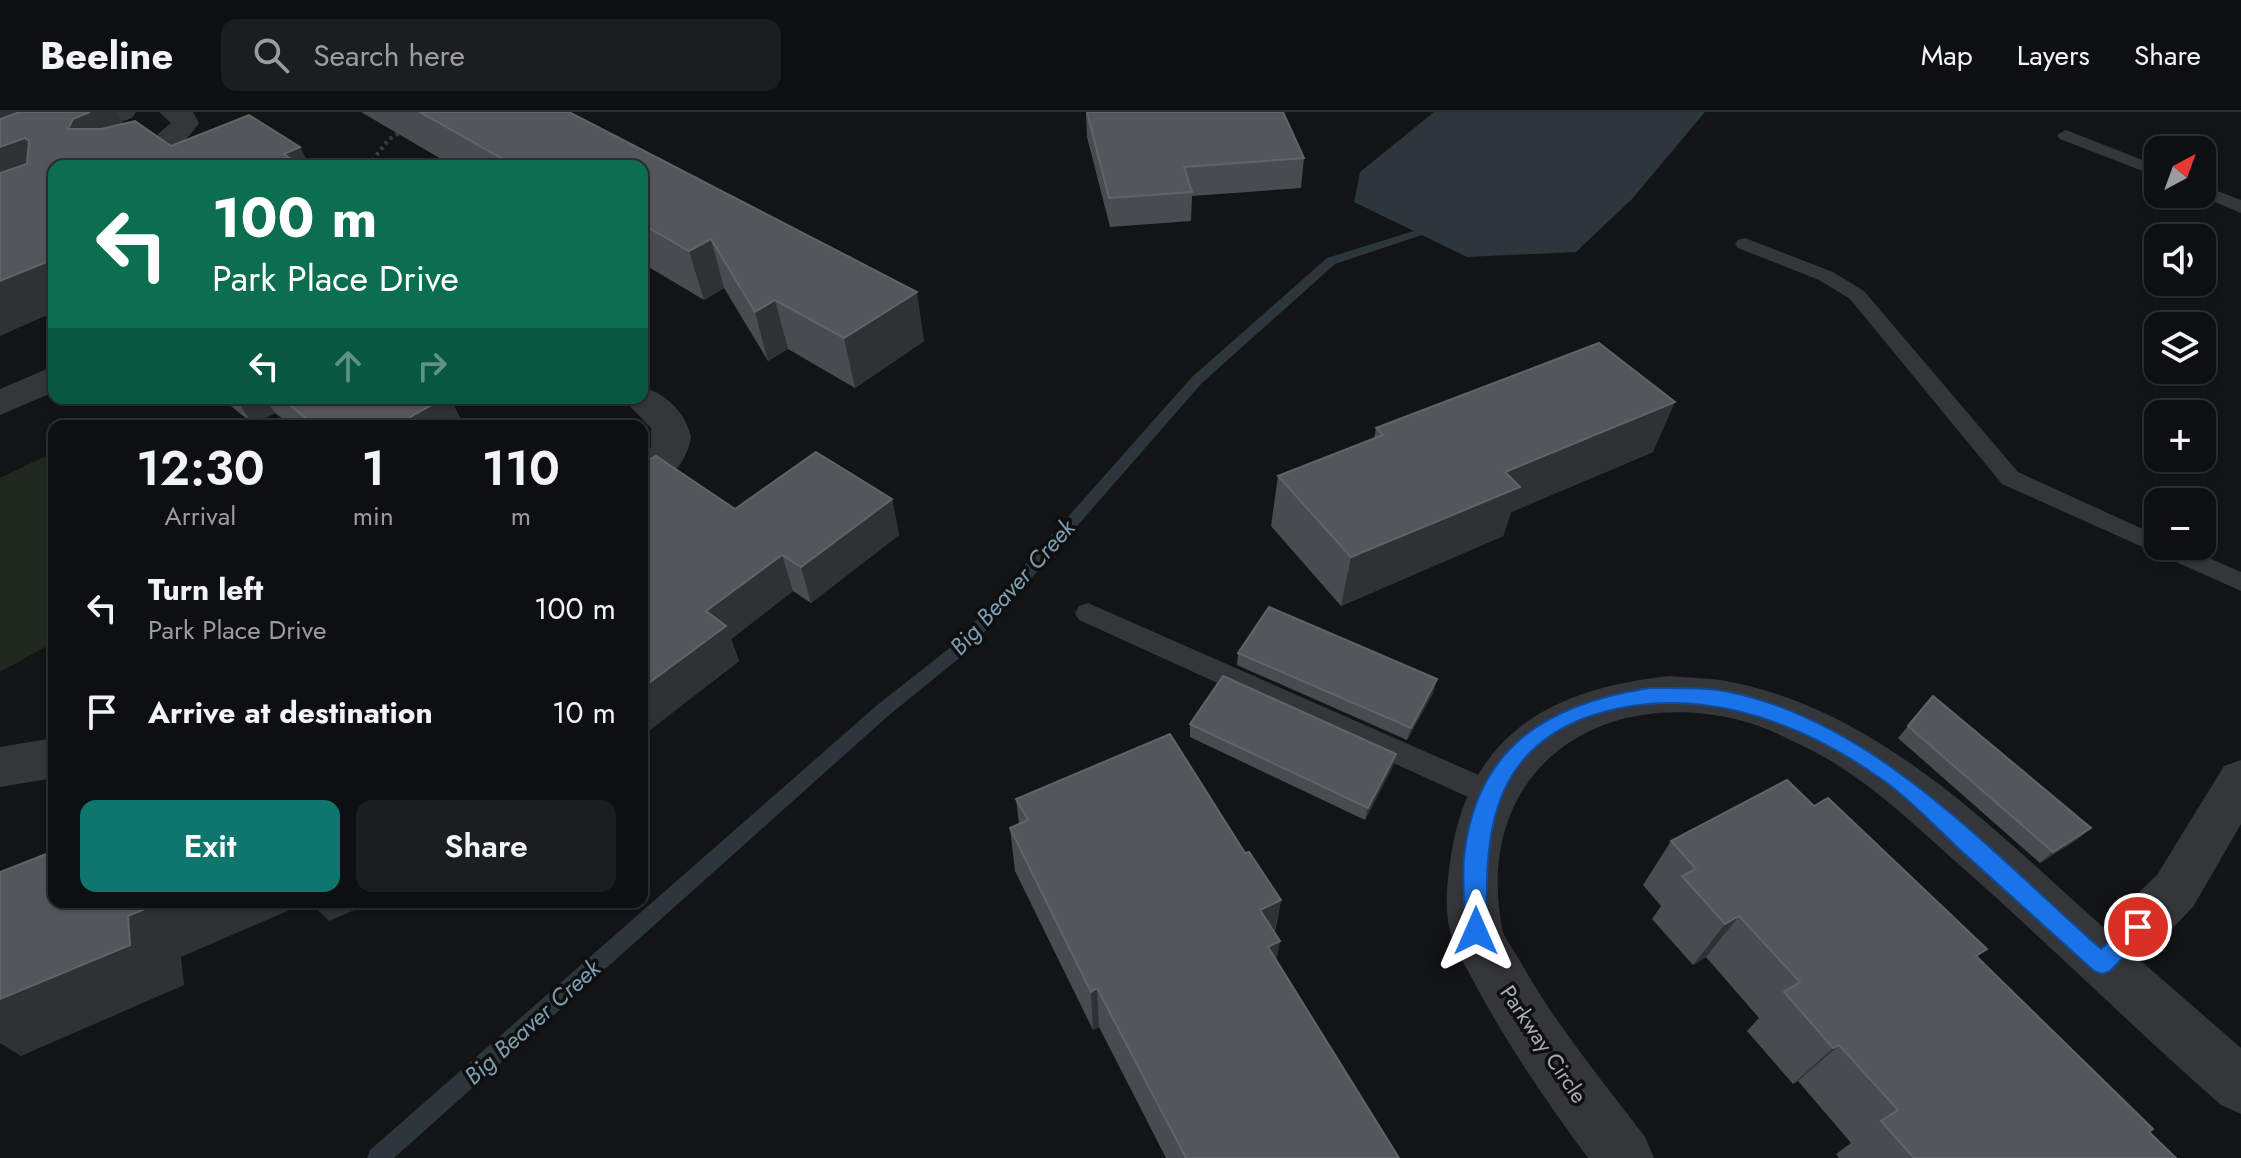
<!DOCTYPE html>
<html lang="en">
<head>
<meta charset="utf-8">
<style>
  :root { --surface:#0e0f10; --page:#1c1d1e; --text:#f1f3f6; --muted:#9b9c9f; --line:#2e2f30; --accent:#0f766e }
  body { margin:0; font-family:Jost,sans-serif; background:var(--page); color:var(--text); height:100vh; display:flex; flex-direction:column; font-size:30px; white-space:nowrap }
  * { box-sizing:border-box; margin:0 }
  p { font-size:26px; color:var(--muted) }
  .icon { flex:none; width:44px; height:44px; fill:none; stroke:currentColor; stroke-width:2; stroke-linecap:round; stroke-linejoin:round }
  .map { position:relative; flex:1; overflow:hidden }
  .sheet { position:absolute; left:48px; top:308px; width:600px; height:488px; display:flex; flex-direction:column; background:var(--surface); border-radius:16px; box-shadow:0 2px 6px #0004,0 0 0 2px var(--line) }
  .sheet>* { flex:none }
  .guide { position:absolute; left:48px; top:48px; width:600px; height:244px; border-radius:16px; box-shadow:0 2px 6px #0004,0 0 0 2px var(--line); background:#0b6e4f; color:#fff; overflow:hidden }
  .needle { width:52px; rotate:41deg }
  .tools { position:absolute; left:2144px; top:24px; display:grid; gap:16px }
  .tools a { display:grid; place-items:center; width:72px; height:72px; border-radius:16px; background:var(--surface); box-shadow:0 2px 6px #0004,0 0 0 2px var(--line); font-size:40px }
  .pin { position:absolute; display:grid; place-items:center; width:68px; height:68px; color:#fff; margin:-34px; border:4px solid #fff; border-radius:50%; box-shadow:0 2px 8px #0007 }
  .me { position:absolute; width:88px; margin:-44px; rotate:0deg; stroke-linejoin:round; filter:drop-shadow(0 0 6px #0008) }
  .turn { display:flex; align-items:center; gap:28px; height:168px; padding:0 32px; font-size:36px }
  .turn .icon { width:104px; height:104px; stroke-width:2.5 }
  .turn b { display:block; font-size:56px; line-height:68px }
  .lanes { display:flex; align-items:center; height:76px; padding:0 32px; background:#0003; justify-content:center; gap:40px; direction:ltr }
  .lanes .off { opacity:.35 }
  .eta { display:flex; justify-content:space-evenly; align-items:center; height:136px; text-align:center }
  .eta b { font-size:48px; font-weight:600; line-height:56px }
  .button { display:flex; gap:16px; margin-top:auto; padding:16px 32px }
  .button a { flex:1; height:92px; border-radius:16px; background:var(--accent); color:#fff; font-size:32px; font-weight:600; line-height:92px; text-align:center }
  .button a+a { background:var(--page); color:var(--text) }
  ul { padding:0; list-style:none }
  li { display:flex; align-items:center; gap:24px; height:104px; padding:0 32px }
  li div { flex:1 }
  li b { display:block; font-size:30px }
  li em { font-style:normal }
  header { display:flex; align-items:center; gap:48px; box-sizing:border-box; height:112px; padding:0 40px; background:var(--surface); border-bottom:2px solid var(--line) }
  header strong { font-size:38px }
  nav { display:flex; gap:44px; margin-inline-start:auto; font-size:28px }
  .search { width:560px; height:72px; background:var(--page); display:flex; align-items:center; gap:20px; box-sizing:border-box; padding:0 28px; border-radius:16px; color:var(--muted); font-size:30px }
  .map>svg:first-child { display:block }
</style>
</head>
<body>
<header>
<strong>Beeline</strong>
<div class="search"><svg class="icon" aria-label="search" viewBox="0 0 24 24"><circle cx="10" cy="10" r="6"/><path d="M15 15l6 6"/></svg>Search here</div>
<nav><a>Map</a><a>Layers</a><a>Share</a></nav>
</header>
<div class="map">
<svg width="2241" height="1046" viewBox="0 0 2241 1046">
  <rect width="100%" height="100%" fill="#131415"/>
  <path fill="#202820" d="M 54,340 L 54,530 L 0,560 L 0,366 Z"/>
  <path fill="#2c363b" d="M 1434,0 L 1705,0 L 1632,87 L 1576,140 L 1467,145 L 1354,90 L 1360,60 Z"/>
  <g fill="none" stroke-linecap="round" stroke-linejoin="round">
    <path fill="#2c363b" fill-rule="evenodd" d="M 1436,112 L 1442,115 L 1440,117 L 1335,152 L 1202,271 L 968,539 L 888,604 L 394,1046 L 367,1046 L 370,1038 L 876,594 L 956,531 L 1192,265 L 1327,146 Z"/>
    <path stroke="#3b3d41" stroke-width="4" stroke-dasharray="3 4" stroke-linecap="butt" d="M 368,54 L 389,27 L 403,19"/>
    <g fill="#35363a" fill-rule="evenodd">
      <path d="M 2066,18 L 2158,54 L 2158,65 L 2060,27 L 2057,23 Z"/>
      <path d="M 2202,73 L 2241,88 L 2241,101 L 2196,82 L 2202,82 Z"/>
      <path d="M 1745,126 L 1833,160 L 1864,179 L 2018,360 L 2158,424 L 2158,434 L 2181,434 L 2241,460 L 2241,479 L 2002,372 L 1850,187 L 1819,168 L 1738,136 L 1735,132 L 1738,128 Z"/>
      <path d="M 1088,491 L 1499,672 L 1503,681 L 1499,690 L 1489,693 L 1479,690 L 1079,508 L 1075,501 L 1079,494 Z"/>
    </g>
    <g fill="#35363a" fill-rule="evenodd">
      <path d="M 95,0 L 136,0 L 132,6 L 0,53 L 0,34 Z"/>
      <path d="M 159,0 L 193,0 L 199,11 C 174,49 139,54 96,54 L 100,48 L 152,27 L 171,11 Z"/>
      <path d="M 54,254 L 54,280 L 0,303 L 0,277 Z"/>
      <path d="M 642,275 C 666,281 686,301 691,325 C 687,351 666,374 642,381 L 642,346 L 651,335 L 651,316 L 622,286 L 642,286 Z"/>
      <path d="M 1669,564 C 1691,566 1714,566 1736,571 C 1883,602 1994,718 2103,815 L 2157,763 L 2224,654 L 2241,648 L 2241,712 L 2193,795 L 2141,849 L 2241,936 L 2241,1002 L 2221,993 C 2130,913 2046,829 1955,749 C 1909,708 1865,665 1809,637 C 1787,626 1764,614 1739,608 C 1595,573 1473,661 1502,816 C 1504,827 1515,839 1520,849 C 1555,912 1602,968 1645,1025 L 1654,1046 L 1588,1046 C 1547,990 1508,934 1475,872 C 1467,856 1456,840 1451,823 C 1443,796 1448,759 1453,732 C 1476,615 1560,576 1669,564 Z"/>
      <path d="M 54,626 L 54,666 L 0,675 L 0,635 Z"/>
    </g>
  </g>
  <g fill="#494b50">
    <path d="M 361,0 L 569,0 L 924,229 L 855,276 L 788,237 L 768,249 L 724,176 L 704,188 L 642,151 L 642,54 L 453,54 Z"/>
    <path d="M 1086,0 L 1283,0 L 1304,46 L 1301,76 L 1192,84 L 1191,109 L 1110,115 L 1087,25 Z"/>
    <path d="M 221,286 L 450,286 L 464,314 L 292,314 L 275,301 L 253,312 Z"/>
    <path d="M 1376,316 L 1653,340 L 1511,400 L 1503,424 L 1341,494 L 1271,414 L 1278,364 L 1374,327 Z"/>
    <path d="M 642,352 L 735,397 L 892,387 L 899,423 L 811,491 L 793,479 L 731,527 L 739,549 L 642,624 Z"/>
    <path d="M 1238,541 L 1434,579 L 1407,628 L 1237,553 Z"/>
    <path d="M 1933,584 L 2078,727 L 2040,751 L 1898,626 Z"/>
    <path d="M 1190,612 L 1396,642 L 1393,654 L 1365,708 L 1190,625 Z"/>
    <path d="M 1016,687 L 1245,741 L 1281,788 L 1275,820 L 1280,829 L 1276,849 L 1399,1046 L 1166,1046 L 1099,915 L 1093,918 L 1015,759 L 1010,716 L 1019,712 Z"/>
    <path d="M 1671,729 L 1978,845 L 2176,1046 L 1839,1046 L 1836,1042 L 1851,1031 L 1798,969 L 1793,972 L 1747,919 L 1759,906 L 1706,845 L 1693,853 L 1652,807 L 1661,794 L 1643,773 Z"/>
  </g>
  <g fill="#2f3134">
    <path d="M 0,0 L 86,0 L 0,31 Z"/>
    <path d="M 90,0 L 116,0 L 135,31 L 68,17 L 73,7 Z"/>
    <path d="M 25,26 L 53,65 L 0,84 L 0,35 Z"/>
    <path d="M 300,35 L 310,54 L 274,54 L 284,42 Z"/>
    <path d="M 711,127 L 724,176 L 704,188 L 689,139 Z"/>
    <path d="M 54,147 L 54,200 L 0,224 L 0,169 Z"/>
    <path d="M 917,180 L 924,229 L 855,276 L 844,226 Z"/>
    <path d="M 775,188 L 788,237 L 768,249 L 755,200 Z"/>
    <path d="M 235,286 L 265,286 L 275,301 L 253,312 Z"/>
    <path d="M 444,286 L 450,286 L 464,314 L 394,314 Z"/>
    <path d="M 1675,290 L 1653,340 L 1511,400 L 1503,424 L 1341,494 L 1351,445 L 1505,360 Z"/>
    <path d="M 892,387 L 899,423 L 811,491 L 801,455 Z"/>
    <path d="M 782,443 L 793,479 L 731,527 L 739,549 L 642,624 L 642,576 L 706,499 Z"/>
    <path d="M 1437,567 L 1434,579 L 1407,628 L 1411,616 Z"/>
    <path d="M 1396,642 L 1393,654 L 1365,708 L 1368,696 Z"/>
    <path d="M 2091,716 L 2078,727 L 2040,751 L 2053,740 Z"/>
    <path d="M 1281,788 L 1272,830 L 1260,798 Z"/>
    <path d="M 161,790 L 308,790 L 181,845 L 184,873 L 21,944 L 0,931 L 0,887 L 128,804 Z"/>
    <path d="M 310,790 L 373,790 L 329,809 Z"/>
    <path d="M 1739,804 L 1706,845 L 1693,853 L 1725,812 Z"/>
    <path d="M 1280,829 L 1272,869 L 1268,835 Z"/>
    <path d="M 1097,876 L 1099,915 L 1093,918 L 1091,880 Z"/>
    <path d="M 1839,933 L 1798,969 L 1793,972 L 1833,936 Z"/>
  </g>
  <g fill="#53565b" stroke="#606369" stroke-width="2">
    <path d="M 20,0 L 90,0 L 73,7 L 68,17 L 101,17 L 135,9 L 171,34 L 249,3 L 300,35 L 284,42 L 291,47 L 274,54 L 54,54 L 54,147 L 0,169 L 0,61 L 27,52 L 29,29 L 25,26 L 0,35 L 0,7 Z"/>
    <path d="M 420,0 L 569,0 L 917,180 L 844,226 L 775,188 L 755,200 L 711,127 L 689,139 L 642,112 L 642,54 L 515,54 Z"/>
    <path d="M 1087,0 L 1283,0 L 1304,46 L 1184,55 L 1192,80 L 1109,86 Z"/>
    <path d="M 1599,231 L 1675,290 L 1505,360 L 1520,375 L 1351,445 L 1278,364 L 1383,323 L 1376,316 Z"/>
    <path d="M 281,286 L 444,286 L 394,314 L 316,314 Z"/>
    <path d="M 575,309 L 582,314 L 567,314 Z"/>
    <path d="M 816,340 L 892,387 L 801,455 L 782,443 L 706,499 L 726,514 L 642,576 L 642,352 L 656,344 L 735,397 Z"/>
    <path d="M 1269,495 L 1437,567 L 1411,616 L 1238,541 Z"/>
    <path d="M 1223,564 L 1396,642 L 1368,696 L 1190,612 Z"/>
    <path d="M 1933,584 L 2091,716 L 2053,740 L 1908,614 Z"/>
    <path d="M 1170,622 L 1245,741 L 1249,740 L 1281,788 L 1260,798 L 1280,829 L 1268,835 L 1399,1046 L 1186,1046 L 1097,876 L 1091,880 L 1010,716 L 1028,708 L 1016,687 Z"/>
    <path d="M 1787,668 L 1814,694 L 1828,686 L 1987,837 L 1976,844 L 2153,1017 L 2149,1020 L 2176,1046 L 1914,1046 L 1881,1009 L 1898,998 L 1839,933 L 1833,936 L 1784,880 L 1800,870 L 1739,804 L 1725,812 L 1682,764 L 1696,757 L 1671,729 Z"/>
    <path d="M 54,739 L 54,790 L 161,790 L 128,804 L 130,833 L 0,887 L 0,760 Z"/>
  </g>
  <path fill="#1a73e8" stroke="#114b97" stroke-width="2" d="M 1649,576 C 1676,576 1703,575 1729,580 C 1876,610 1992,741 2101,837 L 2138,805 L 2146,808 L 2149,815 L 2146,822 L 2110,859 L 2102,862 L 2094,859 C 2052,821 2010,783 1968,745 C 1938,718 1910,686 1877,664 C 1793,605 1686,569 1585,606 C 1487,643 1485,729 1487,819 L 1483,826 L 1476,829 L 1468,826 L 1465,819 C 1465,795 1462,769 1464,745 C 1476,634 1548,592 1649,576 Z"/>
  <g text-anchor="middle" dominant-baseline="central" stroke-width="7" stroke-linejoin="round" paint-order="stroke">
    <g font-size="22" fill="#a5acb6" stroke="#0f0f10">
      <text transform="translate(1544 932) rotate(56)">Parkway Circle</text>
    </g>
    <g font-size="24" font-style="italic" fill="#7c9db1" stroke="#0f0f10">
      <text transform="translate(1012 475) rotate(-48)">Big Beaver Creek</text>
      <text transform="translate(532 910) rotate(-42)">Big Beaver Creek</text>
    </g>
  </g>
</svg>
<div class="tools">
<a><svg class="needle" viewBox="-14 -14 28 28"><path d="M0-13l5 13h-10z" fill="#e53935"/><path d="M0 13l5-13h-10z" fill="#9b9c9f"/></svg></a>
<a><svg class="icon" aria-label="sound" viewBox="0 0 24 24"><path d="M4 9h4l5-4v14l-5-4H4zM17 9q2 3 0 6"/></svg></a>
<a><svg class="icon" aria-label="layers" viewBox="0 0 24 24"><path d="M12 4l9 5-9 5-9-5zM3 14l9 5 9-5"/></svg></a>
<a>+</a>
<a>−</a>
</div>
<div class="pin" style="left:2138px;top:815px;background:#d93025"><svg class="icon" aria-label="arrive" viewBox="0 0 24 24"><path d="M6 21V4h12l-3 4 3 4H6"/></svg></div>
<svg class="me" style="left:1476px;top:819px" viewBox="-20 -20 40 40"><path d="M0-17L14 15 0 8-14 15z" fill="#1a73e8" stroke="#fff" stroke-width="4"/></svg>
<div class="guide">
<div class="turn"><svg class="icon" aria-label="left" viewBox="0 0 24 24"><path d="M17 20v-9H6M10 6l-5 5 5 5"/></svg><div><b>100 m</b>Park Place Drive</div></div>
<div class="lanes"><svg class="icon" aria-label="left" viewBox="0 0 24 24"><path d="M17 20v-9H6M10 6l-5 5 5 5"/></svg><svg class="icon off" aria-label="ahead" viewBox="0 0 24 24"><path d="M12 20V5M6 11l6-6 6 6"/></svg><svg class="icon off" aria-label="right" viewBox="0 0 24 24"><path d="M7 20v-9h11M14 6l5 5-5 5"/></svg></div>
</div>
<section class="sheet">
<div class="eta">
<div><b>12:30</b><p>Arrival</p></div>
<div><b>1</b><p>min</p></div>
<div><b>110</b><p>m</p></div>
</div>
<ul>
<li><svg class="icon" aria-label="left" viewBox="0 0 24 24"><path d="M17 20v-9H6M10 6l-5 5 5 5"/></svg><div><b>Turn left</b><p>Park Place Drive</p></div><em>100 m</em></li>
<li><svg class="icon" aria-label="arrive" viewBox="0 0 24 24"><path d="M6 21V4h12l-3 4 3 4H6"/></svg><div><b>Arrive at destination</b></div><em>10 m</em></li>
</ul>
<div class="button"><a>Exit</a><a>Share</a></div>
</section>
</div>
</body>
</html>
